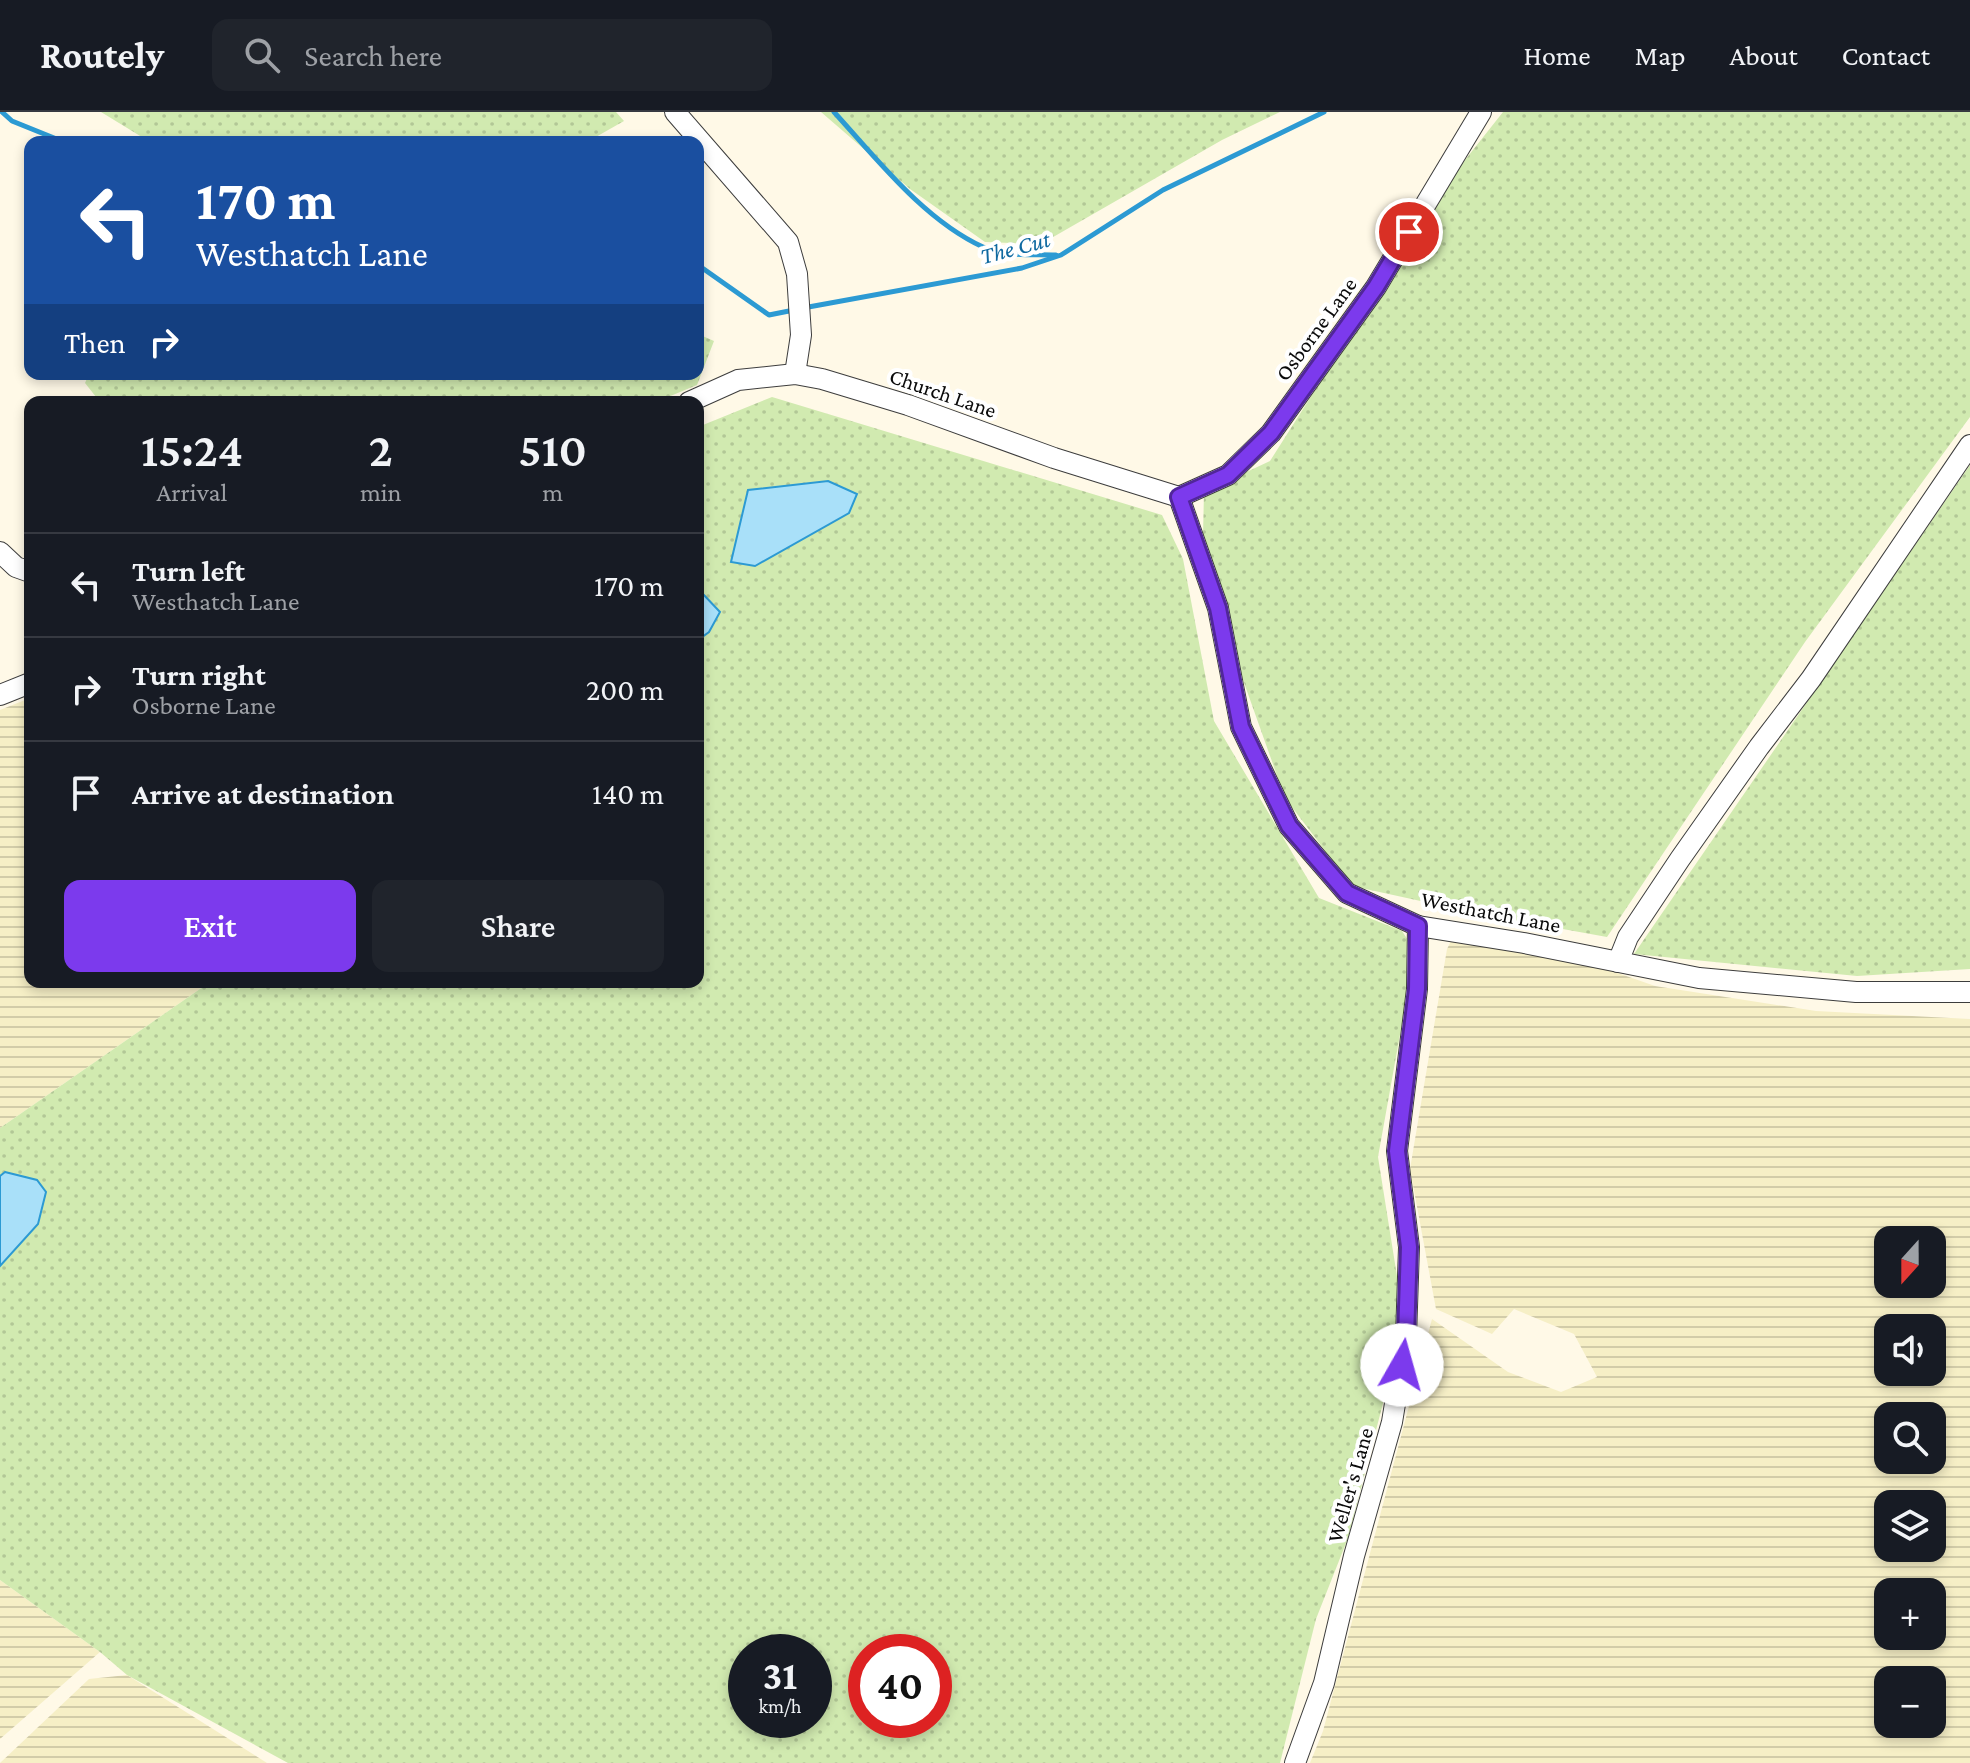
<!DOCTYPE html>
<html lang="en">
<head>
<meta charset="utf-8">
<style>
  :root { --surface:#171b24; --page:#20242c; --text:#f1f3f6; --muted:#9ea1a6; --line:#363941; --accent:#7c3aed }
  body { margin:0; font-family:"Crimson Pro",serif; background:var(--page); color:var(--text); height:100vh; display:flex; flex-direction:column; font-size:30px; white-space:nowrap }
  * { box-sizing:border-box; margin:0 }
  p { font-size:26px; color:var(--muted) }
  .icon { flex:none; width:44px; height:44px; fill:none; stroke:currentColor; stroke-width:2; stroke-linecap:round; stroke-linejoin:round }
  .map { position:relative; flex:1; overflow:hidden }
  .details { position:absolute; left:24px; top:284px; width:680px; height:592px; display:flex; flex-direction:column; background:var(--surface); border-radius:16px; box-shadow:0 4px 12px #0003 }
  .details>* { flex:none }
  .top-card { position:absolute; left:24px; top:24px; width:680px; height:244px; border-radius:16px; box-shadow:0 4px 12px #0003; background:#1a4fa0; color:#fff; overflow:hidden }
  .needle { width:52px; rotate:201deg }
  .fabs { position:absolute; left:1874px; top:1114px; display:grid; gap:16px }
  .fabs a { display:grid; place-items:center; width:72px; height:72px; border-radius:16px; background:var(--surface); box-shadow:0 4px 12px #0003; font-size:40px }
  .speed { position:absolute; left:728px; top:1522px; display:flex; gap:16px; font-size:40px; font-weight:700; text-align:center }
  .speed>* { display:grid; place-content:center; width:104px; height:104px; border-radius:50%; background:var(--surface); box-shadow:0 4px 12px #0003; line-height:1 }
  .speed small { font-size:20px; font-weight:400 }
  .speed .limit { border:12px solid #d22; background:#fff; color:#111 }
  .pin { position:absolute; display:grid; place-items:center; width:68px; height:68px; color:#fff; margin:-34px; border:4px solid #fff; border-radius:50%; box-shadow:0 2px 8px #0007 }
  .me { position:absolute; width:88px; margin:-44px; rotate:7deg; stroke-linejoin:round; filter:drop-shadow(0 0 6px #0008) }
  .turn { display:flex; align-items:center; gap:28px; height:168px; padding:0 40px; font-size:36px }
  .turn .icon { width:104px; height:104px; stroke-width:2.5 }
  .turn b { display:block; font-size:56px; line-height:68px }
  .then { display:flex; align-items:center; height:76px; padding:0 40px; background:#0003; gap:16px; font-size:30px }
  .eta { display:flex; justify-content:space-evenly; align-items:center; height:136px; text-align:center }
  .eta b { font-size:48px; font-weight:600; line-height:56px }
  .primary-button { display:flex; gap:16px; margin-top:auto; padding:16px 40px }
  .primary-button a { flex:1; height:92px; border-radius:16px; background:var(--accent); color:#fff; font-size:32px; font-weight:600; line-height:92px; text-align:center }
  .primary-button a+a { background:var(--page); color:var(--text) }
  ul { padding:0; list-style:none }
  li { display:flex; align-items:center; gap:24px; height:104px; padding:0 40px; border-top:2px solid var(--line) }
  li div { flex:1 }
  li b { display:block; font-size:30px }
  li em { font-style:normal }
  header { display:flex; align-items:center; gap:48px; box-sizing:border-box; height:112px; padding:0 40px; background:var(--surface); border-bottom:2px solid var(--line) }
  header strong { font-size:38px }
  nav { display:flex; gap:44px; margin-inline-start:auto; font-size:28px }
  .search { width:560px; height:72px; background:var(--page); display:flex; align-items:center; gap:20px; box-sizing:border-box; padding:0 28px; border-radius:16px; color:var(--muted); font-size:30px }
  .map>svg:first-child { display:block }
</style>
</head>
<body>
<header>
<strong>Routely</strong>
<div class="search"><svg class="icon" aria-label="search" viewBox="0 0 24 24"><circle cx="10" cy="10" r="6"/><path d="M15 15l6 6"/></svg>Search here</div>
<nav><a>Home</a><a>Map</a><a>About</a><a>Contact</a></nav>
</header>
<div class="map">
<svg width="1970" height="1651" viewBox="0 0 1970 1651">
  <defs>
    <pattern id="farmland-rules" width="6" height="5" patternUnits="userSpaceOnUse" patternTransform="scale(2)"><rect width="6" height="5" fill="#f6efc6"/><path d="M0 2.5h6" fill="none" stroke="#d2cca9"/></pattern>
    <pattern id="grass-dots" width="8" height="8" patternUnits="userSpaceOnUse" patternTransform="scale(2)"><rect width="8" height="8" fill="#d1eab0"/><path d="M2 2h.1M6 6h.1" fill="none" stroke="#b2c796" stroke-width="1.8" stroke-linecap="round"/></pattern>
  </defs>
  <rect width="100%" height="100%" fill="#fff9e7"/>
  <g fill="url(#farmland-rules)" fill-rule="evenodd">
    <path d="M 30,586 L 30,870 L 210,870 L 0,1016 L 0,598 Z"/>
    <path d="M 1452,827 L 1563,842 L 1655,874 L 1816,899 L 1970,907 L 1970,1651 L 1310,1651 L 1323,1619 L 1432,1207 L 1508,1260 L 1561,1280 L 1597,1265 L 1574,1222 L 1514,1197 L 1492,1222 L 1436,1197 L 1410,1057 L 1447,837 ZM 1888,1128 L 1932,1128 L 1932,1172 L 1888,1172 ZM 1888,1216 L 1932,1216 L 1932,1260 L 1888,1260 ZM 1888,1304 L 1932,1304 L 1932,1348 L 1888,1348 ZM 1888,1392 L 1932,1392 L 1932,1436 L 1888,1436 ZM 1888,1480 L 1932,1480 L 1932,1524 L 1888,1524 ZM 1888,1568 L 1932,1568 L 1932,1612 L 1888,1612 Z"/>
    <path d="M 0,1468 L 100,1540 L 0,1627 Z"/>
    <path d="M 127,1563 L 267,1651 L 0,1651 L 89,1567 Z"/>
  </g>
  <g fill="url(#grass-dots)" fill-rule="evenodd">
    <path d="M 101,0 L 616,0 L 624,9 L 587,30 L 150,30 Z"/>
    <path d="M 821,0 L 1280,0 L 1222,28 L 1041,132 L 985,130 L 910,77 Z"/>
    <path d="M 1503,0 L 1970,0 L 1970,305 L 1805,530 L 1607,825 L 1480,802 L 1352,774 L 1285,686 L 1242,565 L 1203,424 L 1204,380 L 1270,349 L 1446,72 Z"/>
    <path d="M 698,222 L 714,229 L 697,273 L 656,290 L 100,290 L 85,271 L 89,262 L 698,262 Z"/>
    <path d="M 772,285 L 1162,403 L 1183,447 L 1214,609 L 1319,786 L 1402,819 L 1415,839 L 1378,1045 L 1400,1183 L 1388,1272 L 1348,1426 L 1316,1507 L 1280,1651 L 288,1651 L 127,1563 L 100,1540 L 0,1468 L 0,1016 L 210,870 L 698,870 L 698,315 ZM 746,1540 L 814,1540 L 814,1608 L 746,1608 ZM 866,1540 L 934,1540 L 934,1608 L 866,1608 Z"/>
    <path d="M 1970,353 L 1970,857 L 1857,864 L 1634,842 Z"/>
  </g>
  <g fill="#a9e0f9" stroke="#2c9ad3" stroke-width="2">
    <path d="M 828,369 L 857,382 L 849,401 L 755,454 L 731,450 L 748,378 Z"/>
    <path d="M 702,481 L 720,500 L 709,520 L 698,528 L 698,482 Z"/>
    <path d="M 5,1060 L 37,1068 L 46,1080 L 38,1112 L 0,1154 L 0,1064 Z"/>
  </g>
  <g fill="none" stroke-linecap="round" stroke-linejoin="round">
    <g stroke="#2c9ad3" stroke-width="5">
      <path d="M 2,0 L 12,9 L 64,30"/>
      <path d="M 834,0 C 877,47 924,108 983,135 C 1005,145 1033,142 1056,143"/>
      <path d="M 698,153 L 769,203 L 794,198"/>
      <path d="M 803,196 L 1022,156 L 1061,143 L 1163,78 L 1324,0"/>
    </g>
    <g stroke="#3d3d3d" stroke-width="22">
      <g id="minor">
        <path d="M 675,0 L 788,130 L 797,162 L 801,223 L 795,262"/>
        <path d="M 689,290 L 738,268 L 795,262 L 822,267 L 908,293 L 1054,346 L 1179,385"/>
        <path d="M 1179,385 L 1218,496 L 1241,615 L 1289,714 L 1347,781 L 1418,814 L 1524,831 L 1699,866 L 1856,880 L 1970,880"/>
        <path d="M 1179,385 L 1228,363 L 1271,321 L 1376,175 L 1481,0"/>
        <path d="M 0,440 L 16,455 L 30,460"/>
        <path d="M 0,583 L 30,571"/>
        <path d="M 1618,850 L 1628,825 L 1680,747 L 1759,635 L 1811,567 L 1970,333"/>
        <path d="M 1295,1651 L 1324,1571 L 1354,1444 L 1392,1310 L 1406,1225 L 1409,1135 L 1397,1039 L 1417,877 L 1418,814"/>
      </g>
    </g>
    <use href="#minor" stroke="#fff" stroke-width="20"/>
  </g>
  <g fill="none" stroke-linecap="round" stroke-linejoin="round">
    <g stroke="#51269a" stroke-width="20">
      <path id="route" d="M 1402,1253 L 1406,1225 L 1409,1135 L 1397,1039 L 1417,877 L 1418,814 L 1347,781 L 1289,714 L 1241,615 L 1218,496 L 1179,385 L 1228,363 L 1271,321 L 1376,175 L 1409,120"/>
    </g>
    <use href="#route" stroke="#7c3aed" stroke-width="14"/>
  </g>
  <g text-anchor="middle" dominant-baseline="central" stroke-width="8" stroke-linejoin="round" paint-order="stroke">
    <g font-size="22" fill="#0a0a0a" stroke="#fff">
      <text transform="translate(1316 217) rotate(-54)">Osborne Lane</text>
      <text transform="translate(943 281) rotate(19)">Church Lane</text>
      <text transform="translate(1491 800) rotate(11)">Westhatch Lane</text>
      <text transform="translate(1350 1373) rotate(-74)">Weller's Lane</text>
    </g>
    <g font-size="24" font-style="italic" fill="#0f69a0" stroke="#fff">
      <text transform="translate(1015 135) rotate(-15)">The Cut</text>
    </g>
  </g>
</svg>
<div class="fabs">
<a><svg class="needle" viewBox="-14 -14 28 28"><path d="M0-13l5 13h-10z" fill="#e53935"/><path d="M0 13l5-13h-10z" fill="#9ea1a6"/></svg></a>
<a><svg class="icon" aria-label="sound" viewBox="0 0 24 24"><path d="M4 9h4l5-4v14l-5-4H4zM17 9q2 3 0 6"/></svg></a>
<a><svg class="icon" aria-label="search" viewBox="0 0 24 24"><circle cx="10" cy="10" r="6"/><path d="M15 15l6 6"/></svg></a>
<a><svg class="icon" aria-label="layers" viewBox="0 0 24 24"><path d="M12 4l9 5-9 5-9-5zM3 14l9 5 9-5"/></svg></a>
<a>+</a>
<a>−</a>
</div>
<div class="speed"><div>31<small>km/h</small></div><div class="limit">40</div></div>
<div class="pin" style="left:1409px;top:120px;background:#d93025"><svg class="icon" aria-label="arrive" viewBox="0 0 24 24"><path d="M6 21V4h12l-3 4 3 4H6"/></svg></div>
<svg class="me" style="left:1402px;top:1253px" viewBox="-20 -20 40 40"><circle r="19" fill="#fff"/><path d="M0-13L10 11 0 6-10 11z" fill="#7c3aed"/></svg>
<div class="top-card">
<div class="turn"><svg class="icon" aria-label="left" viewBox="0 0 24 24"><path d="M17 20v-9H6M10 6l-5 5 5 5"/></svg><div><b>170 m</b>Westhatch Lane</div></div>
<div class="then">Then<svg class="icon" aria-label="right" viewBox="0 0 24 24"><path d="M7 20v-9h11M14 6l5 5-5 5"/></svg></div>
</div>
<section class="details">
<div class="eta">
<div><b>15:24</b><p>Arrival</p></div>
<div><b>2</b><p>min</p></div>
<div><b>510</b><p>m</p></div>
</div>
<ul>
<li><svg class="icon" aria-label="left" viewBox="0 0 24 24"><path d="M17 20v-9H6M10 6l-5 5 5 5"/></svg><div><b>Turn left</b><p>Westhatch Lane</p></div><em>170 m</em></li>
<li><svg class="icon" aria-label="right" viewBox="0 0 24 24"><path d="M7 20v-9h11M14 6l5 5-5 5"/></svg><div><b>Turn right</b><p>Osborne Lane</p></div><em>200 m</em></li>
<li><svg class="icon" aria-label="arrive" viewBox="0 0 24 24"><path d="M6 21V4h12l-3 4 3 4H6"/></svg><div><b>Arrive at destination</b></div><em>140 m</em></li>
</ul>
<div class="primary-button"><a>Exit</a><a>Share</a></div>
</section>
</div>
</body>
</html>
